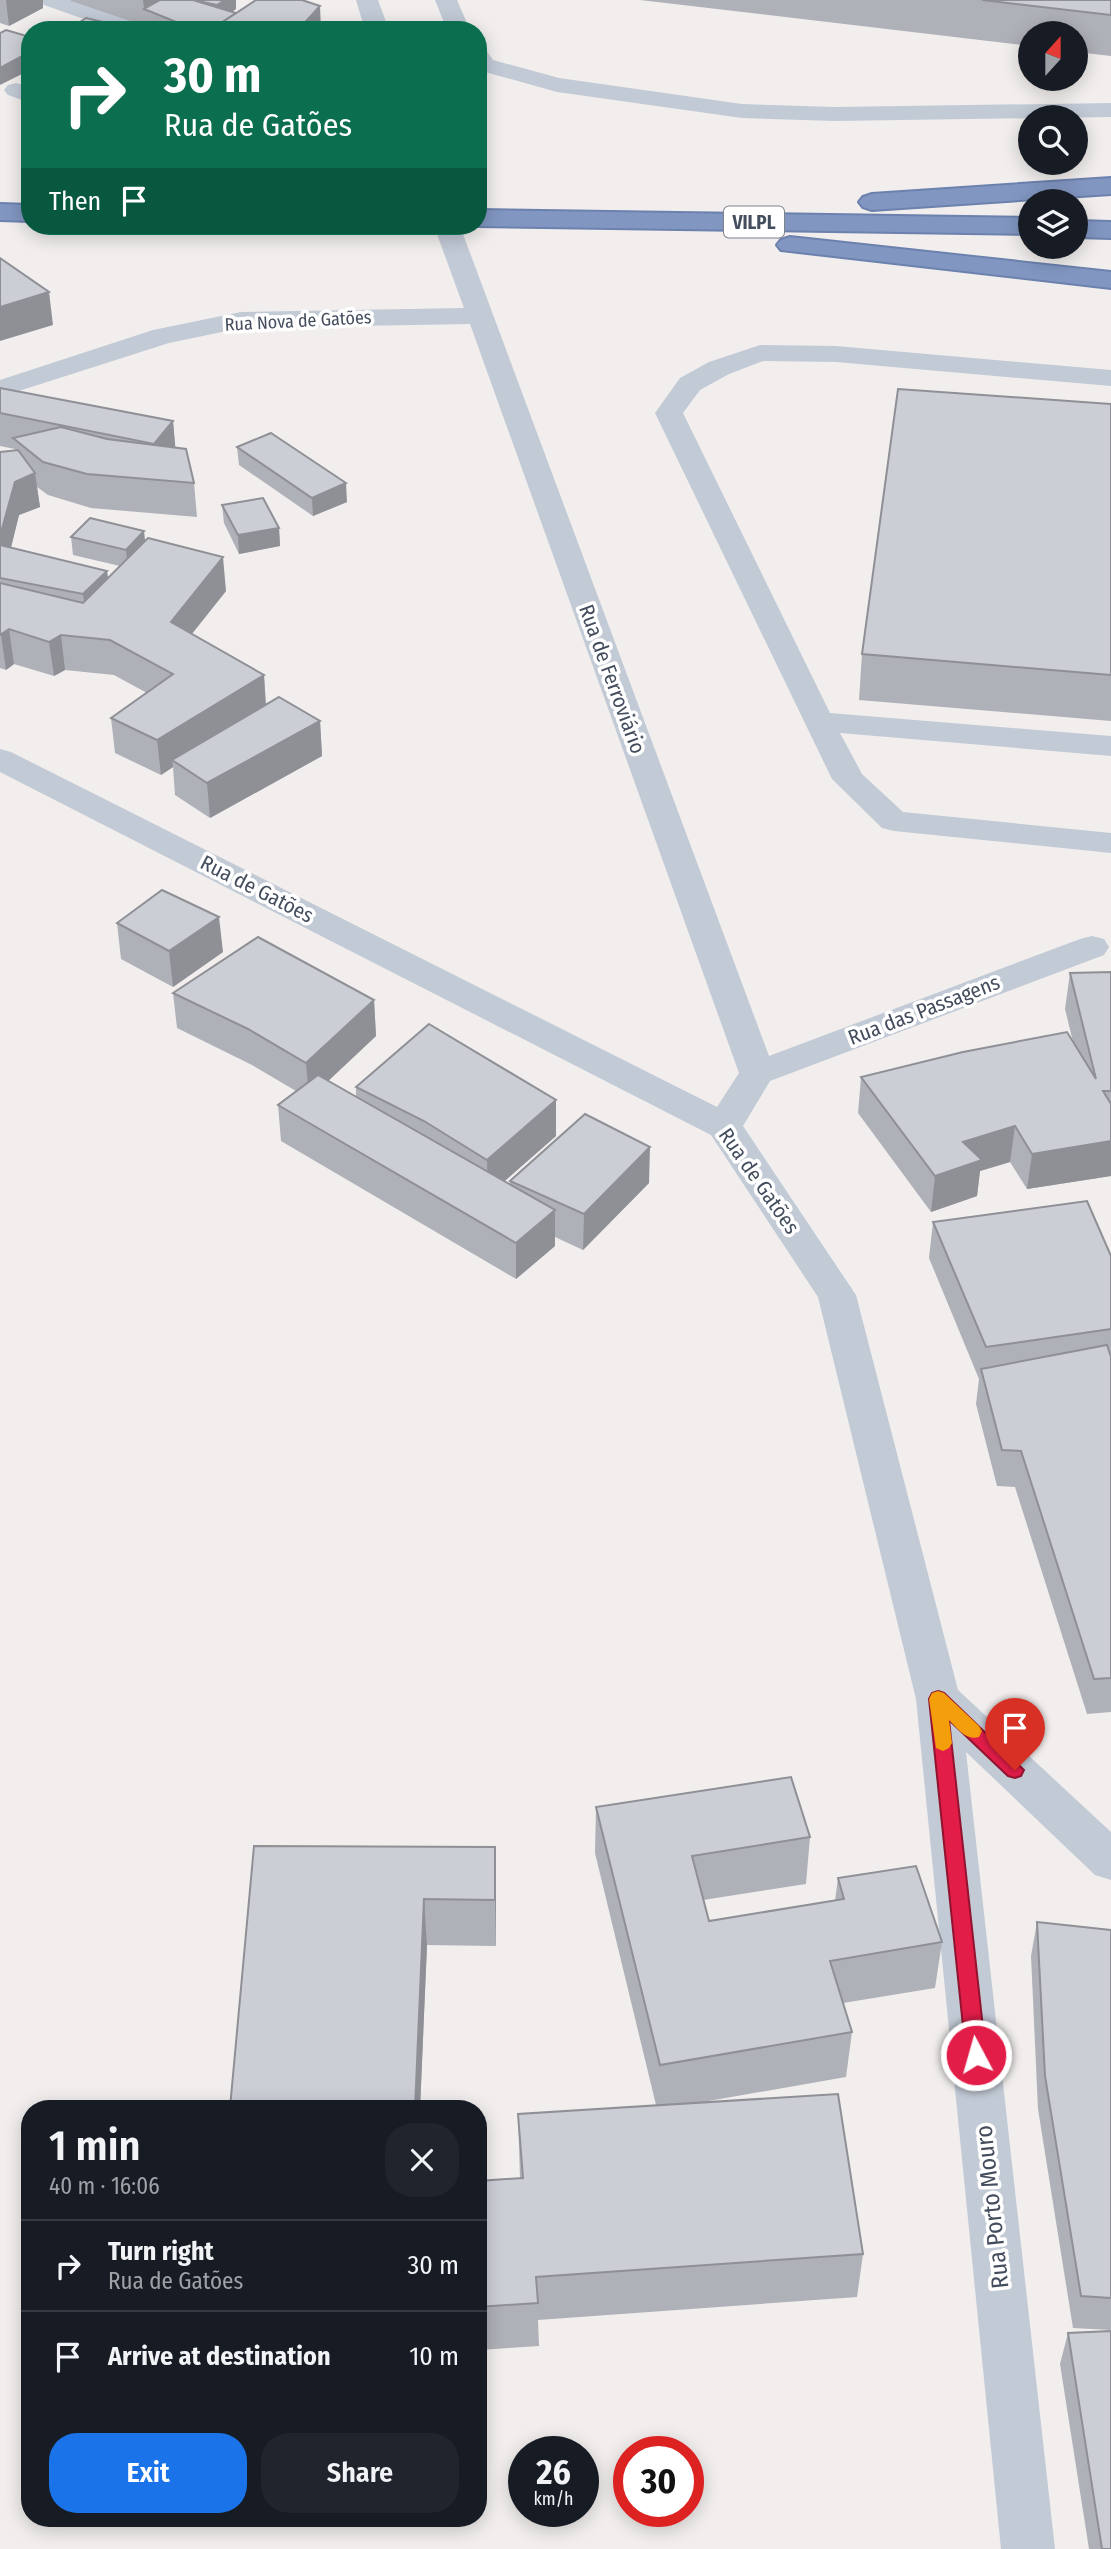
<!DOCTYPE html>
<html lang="en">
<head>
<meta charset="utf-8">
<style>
  :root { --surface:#171b24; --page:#20242c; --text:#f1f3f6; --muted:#9ea1a6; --line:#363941; --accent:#1a73e8 }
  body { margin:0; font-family:"Fira Sans Condensed",sans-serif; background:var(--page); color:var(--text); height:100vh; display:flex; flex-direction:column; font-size:26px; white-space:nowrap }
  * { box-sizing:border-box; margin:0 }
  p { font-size:23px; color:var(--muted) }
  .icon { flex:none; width:38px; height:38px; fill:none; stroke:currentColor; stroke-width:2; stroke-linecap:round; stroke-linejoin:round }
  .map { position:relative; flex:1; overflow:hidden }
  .details { position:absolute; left:21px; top:2100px; width:466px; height:427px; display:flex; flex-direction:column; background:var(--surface); border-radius:28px; box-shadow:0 4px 18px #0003 }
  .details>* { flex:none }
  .top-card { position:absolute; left:21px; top:21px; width:466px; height:214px; border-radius:28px; box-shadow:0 4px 18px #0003; background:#0b6e4f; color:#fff; overflow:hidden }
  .needle { width:46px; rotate:21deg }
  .tools { position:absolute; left:1018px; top:21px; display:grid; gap:14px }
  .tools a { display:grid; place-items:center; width:70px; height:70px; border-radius:50%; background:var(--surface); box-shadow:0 4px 18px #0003; font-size:35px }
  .speed { position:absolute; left:508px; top:2436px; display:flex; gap:14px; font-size:35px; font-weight:700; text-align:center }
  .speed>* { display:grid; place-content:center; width:91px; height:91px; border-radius:50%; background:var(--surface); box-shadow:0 4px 18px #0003; line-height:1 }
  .speed small { font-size:18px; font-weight:400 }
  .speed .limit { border:10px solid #d22; background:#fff; color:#111 }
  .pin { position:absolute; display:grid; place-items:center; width:60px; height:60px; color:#fff; margin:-72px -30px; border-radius:50% 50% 50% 0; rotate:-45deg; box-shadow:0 0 7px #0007 }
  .pin .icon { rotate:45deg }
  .me { position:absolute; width:77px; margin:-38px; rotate:354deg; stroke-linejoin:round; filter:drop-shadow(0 0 5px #0008) }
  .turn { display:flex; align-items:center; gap:24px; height:147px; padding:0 28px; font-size:32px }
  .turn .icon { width:91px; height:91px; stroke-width:2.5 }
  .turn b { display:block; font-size:49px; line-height:60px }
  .then { display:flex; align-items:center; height:66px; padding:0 28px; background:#0003; gap:14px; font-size:26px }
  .round { display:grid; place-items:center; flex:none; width:74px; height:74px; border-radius:28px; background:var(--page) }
  .overview { display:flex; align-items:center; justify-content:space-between; height:119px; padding:0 28px }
  h1 { font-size:42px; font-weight:600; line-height:52px }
  .primary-button { display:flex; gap:14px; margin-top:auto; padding:14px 28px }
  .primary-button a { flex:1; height:80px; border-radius:28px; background:var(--accent); color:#fff; font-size:28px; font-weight:600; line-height:80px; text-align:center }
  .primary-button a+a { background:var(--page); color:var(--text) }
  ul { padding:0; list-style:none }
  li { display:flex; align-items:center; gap:21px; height:91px; padding:0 28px; border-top:2px solid var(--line) }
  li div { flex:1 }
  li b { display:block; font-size:26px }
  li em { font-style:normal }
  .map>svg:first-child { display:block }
</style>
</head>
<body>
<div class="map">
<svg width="1111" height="2549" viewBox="0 0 1111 2549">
  <rect width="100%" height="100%" fill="#f1eeed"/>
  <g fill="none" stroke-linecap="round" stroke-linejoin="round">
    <g stroke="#6c81ad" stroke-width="4">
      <g id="highway">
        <path d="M 1111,178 L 1111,194 L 872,210 L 863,207 L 859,202 L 863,197 L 872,194 Z"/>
        <path d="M 0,204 L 30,205 L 30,221 L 0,220 Z"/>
        <path d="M 478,210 L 1031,218 L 1031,234 L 478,226 Z"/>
        <path d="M 1076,221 L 1111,222 L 1111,238 L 1076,237 Z"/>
        <path d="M 790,237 L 1111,272 L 1111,288 L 781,250 L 777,245 L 781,240 Z"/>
      </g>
    </g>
    <g fill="#c2cad6" fill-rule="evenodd">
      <path d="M 41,0 L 74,0 L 146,25 L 149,30 L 115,30 L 44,5 Z"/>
      <path d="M 356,0 L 378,0 L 389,30 L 365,30 Z"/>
      <path d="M 435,0 L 457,0 L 470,30 L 447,30 Z"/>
      <path d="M 478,48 L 486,50 L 493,60 L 559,78 L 742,104 L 835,107 L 1111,103 L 1111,117 L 835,121 L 742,118 L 557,92 L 478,70 Z"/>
      <path d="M 16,83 L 30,87 L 30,103 L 8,95 L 4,90 L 8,85 Z"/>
      <path d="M 434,226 L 460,226 L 769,1056 L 1080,939 L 1092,936 L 1104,939 L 1109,947 L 1104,955 L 770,1081 L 743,1126 L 856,1295 L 958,1690 L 1111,1832 L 1111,1880 L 1095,1875 L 966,1752 L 1055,2549 L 1001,2549 L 916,1699 L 818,1297 L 711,1135 L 0,772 L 0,749 L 11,752 L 717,1107 L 739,1073 L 470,324 L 241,328 L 169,343 L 0,397 L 0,380 L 153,330 L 241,312 L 464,308 Z"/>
      <path d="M 760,345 L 836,346 L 1111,370 L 1111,386 L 836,362 L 763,361 L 729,374 L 700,390 L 683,413 L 830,713 L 1111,736 L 1111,756 L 840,733 L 862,774 L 903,812 L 1111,833 L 1111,853 L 894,831 L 882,828 L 832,779 L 655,413 L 680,378 L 709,362 Z"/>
    </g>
    <use href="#highway" fill="#8196c1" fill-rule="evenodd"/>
  </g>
  <g fill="#afb1b8">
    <path d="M 0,0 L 43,0 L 43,8 L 9,26 L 0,23 Z"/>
    <path d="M 71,0 L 236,0 L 236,9 L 232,12 L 321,30 L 157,30 L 71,1 Z"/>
    <path d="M 640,0 L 1111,0 L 1111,56 L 1076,52 L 1076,33 L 1031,33 L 1031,46 Z"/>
    <path d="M 0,388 L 173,421 L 175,447 L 194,483 L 197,517 L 91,508 L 48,495 L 37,487 L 40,507 L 19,515 L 11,548 L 107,571 L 108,578 L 120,566 L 73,555 L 71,537 L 145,541 L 226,591 L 192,634 L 264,675 L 266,705 L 320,721 L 322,756 L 210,818 L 175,795 L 173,767 L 161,775 L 115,753 L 111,718 L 147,693 L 114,675 L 65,670 L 54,676 L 14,664 L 6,670 L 0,668 L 0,452 L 15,450 L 15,449 L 0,446 Z"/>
    <path d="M 1111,404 L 1111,721 L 859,700 L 862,654 Z"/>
    <path d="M 237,447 L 347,502 L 313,516 L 239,465 Z"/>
    <path d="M 222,505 L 279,528 L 280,546 L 239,554 L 224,523 Z"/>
    <path d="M 117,923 L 223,952 L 173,987 L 121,959 Z"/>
    <path d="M 1111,972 L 1111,1176 L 1027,1189 L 1010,1162 L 980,1171 L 977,1196 L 931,1212 L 858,1113 L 861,1077 L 1073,1042 L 1065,1009 L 1070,973 Z"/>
    <path d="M 173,993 L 374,1000 L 376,1036 L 328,1081 L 356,1097 L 356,1087 L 556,1136 L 504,1181 L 510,1184 L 510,1181 L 649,1183 L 583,1250 L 555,1237 L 555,1246 L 516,1279 L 281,1141 L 278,1105 L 296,1091 L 252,1065 L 177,1028 Z"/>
    <path d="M 933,1222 L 1111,1256 L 1111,1712 L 1087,1714 L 1015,1487 L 997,1486 L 976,1404 L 979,1379 L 929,1258 Z"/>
    <path d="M 596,1807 L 810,1837 L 806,1884 L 703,1900 L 709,1921 L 835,1901 L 838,1878 L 942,1942 L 935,1988 L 843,2003 L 852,2032 L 846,2077 L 697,2103 L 863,2254 L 857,2297 L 538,2320 L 539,2346 L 478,2350 L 478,2181 L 520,2178 L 518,2114 L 656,2105 L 595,1853 Z"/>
    <path d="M 254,1846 L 496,1894 L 496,1946 L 427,1945 L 420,2109 L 230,2109 Z"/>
    <path d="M 1037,1922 L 1111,1930 L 1111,2330 L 1073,2328 L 1038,2109 L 1031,1956 Z"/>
    <path d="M 1068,2333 L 1111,2549 L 1089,2549 L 1060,2364 Z"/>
  </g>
  <g fill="#8f9096">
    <path d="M 6,0 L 43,0 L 43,8 L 9,26 Z"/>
    <path d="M 143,0 L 174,0 L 144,9 Z"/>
    <path d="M 225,0 L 236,0 L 236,9 L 218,21 L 217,5 Z"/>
    <path d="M 320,6 L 321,30 L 298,30 Z"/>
    <path d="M 30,52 L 30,70 L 0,85 L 0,68 Z"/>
    <path d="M 49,292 L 53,325 L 0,341 L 0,307 Z"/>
    <path d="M 173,421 L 176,454 L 157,477 L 154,444 Z"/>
    <path d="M 35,473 L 40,507 L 19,515 L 3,579 L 0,561 L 0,536 L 15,482 Z"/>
    <path d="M 346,483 L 347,502 L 313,516 L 312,498 Z"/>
    <path d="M 279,528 L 280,546 L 239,554 L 238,535 Z"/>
    <path d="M 144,531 L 146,549 L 128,568 L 126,550 Z"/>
    <path d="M 223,557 L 226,591 L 174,656 L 171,622 Z"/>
    <path d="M 107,571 L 111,605 L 88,628 L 83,594 Z"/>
    <path d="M 9,629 L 14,664 L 6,670 L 1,635 Z"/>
    <path d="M 61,635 L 65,670 L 54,676 L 49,642 Z"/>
    <path d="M 264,675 L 266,710 L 172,760 L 173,767 L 161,775 L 157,740 Z"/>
    <path d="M 320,721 L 322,756 L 210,818 L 207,783 Z"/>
    <path d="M 219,917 L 223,952 L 173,987 L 169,951 Z"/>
    <path d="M 374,1000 L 376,1036 L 309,1099 L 306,1063 Z"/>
    <path d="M 556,1100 L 556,1136 L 488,1196 L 487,1160 Z"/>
    <path d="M 1015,1126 L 1010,1162 L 980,1171 L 977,1196 L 931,1212 L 935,1176 L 963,1142 Z"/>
    <path d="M 1111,1141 L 1111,1176 L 1027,1189 L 1032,1154 Z"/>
    <path d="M 650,1147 L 649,1183 L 583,1250 L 584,1214 Z"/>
    <path d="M 555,1210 L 555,1246 L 516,1279 L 516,1243 Z"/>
    <path d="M 495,1847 L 496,1894 L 496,1946 L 495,1900 Z"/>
    <path d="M 424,1899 L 427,1945 L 420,2109 L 415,2109 Z"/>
  </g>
  <g fill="#ccced6" stroke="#8f9096" stroke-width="2">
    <path d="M 160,0 L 225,0 L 217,5 L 193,0 L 236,13 L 218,25 L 218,30 L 196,30 L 144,9 Z"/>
    <path d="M 256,0 L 302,0 L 320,6 L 298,30 L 237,30 L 218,25 Z"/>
    <path d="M 982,0 L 1111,0 L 1111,15 Z"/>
    <path d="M 86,18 L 136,30 L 68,30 Z"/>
    <path d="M 6,30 L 30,37 L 30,52 L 0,68 L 0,33 Z"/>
    <path d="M 0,258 L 49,292 L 0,307 Z"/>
    <path d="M 0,388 L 173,421 L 154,444 L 0,413 Z"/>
    <path d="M 898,389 L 1111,404 L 1111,675 L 862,654 Z"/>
    <path d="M 61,427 L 107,439 L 186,449 L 194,483 L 87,474 L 43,462 L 13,438 Z"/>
    <path d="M 271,433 L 346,483 L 312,498 L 237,447 Z"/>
    <path d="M 18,450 L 35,473 L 15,482 L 0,536 L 0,452 Z"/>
    <path d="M 263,498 L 279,528 L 238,535 L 222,505 Z"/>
    <path d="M 90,518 L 144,531 L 126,550 L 71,537 Z"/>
    <path d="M 148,538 L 223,557 L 171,622 L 264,675 L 157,740 L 111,718 L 173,674 L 110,640 L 61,635 L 49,642 L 9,629 L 0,635 L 0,583 L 83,603 Z"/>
    <path d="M 0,545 L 107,571 L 83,594 L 0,578 Z"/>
    <path d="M 279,697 L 320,721 L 207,783 L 172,760 Z"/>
    <path d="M 162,890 L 219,917 L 169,951 L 117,923 Z"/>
    <path d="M 258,937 L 374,1000 L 306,1063 L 248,1029 L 173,993 Z"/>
    <path d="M 1111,972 L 1111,1091 L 1103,1091 L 1111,1104 L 1111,1141 L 1032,1154 L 1015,1126 L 963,1142 L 982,1160 L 935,1176 L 861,1077 L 963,1052 L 1067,1032 L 1096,1079 L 1070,973 Z"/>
    <path d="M 429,1024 L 556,1100 L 487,1160 L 424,1121 L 356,1087 Z"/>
    <path d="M 318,1075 L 555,1210 L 516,1243 L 278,1105 Z"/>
    <path d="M 585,1114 L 650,1147 L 584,1214 L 510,1181 Z"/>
    <path d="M 1087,1201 L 1111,1256 L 1111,1329 L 986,1347 L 933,1222 Z"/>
    <path d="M 1107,1345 L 1111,1357 L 1111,1678 L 1094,1679 L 1021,1451 L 1002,1450 L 981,1369 Z"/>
    <path d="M 791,1777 L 810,1837 L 692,1856 L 709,1921 L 844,1899 L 838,1878 L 916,1866 L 942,1942 L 830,1961 L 852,2032 L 660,2065 L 596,1807 Z"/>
    <path d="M 254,1846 L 495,1847 L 495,1900 L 424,1899 L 415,2109 L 230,2108 Z"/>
    <path d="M 1037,1922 L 1111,1930 L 1111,2298 L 1081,2296 L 1045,2076 Z"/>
    <path d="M 838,2094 L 863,2254 L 536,2277 L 538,2303 L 478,2307 L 478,2181 L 523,2178 L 518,2114 Z"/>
    <path d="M 1111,2331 L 1111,2549 L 1102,2549 L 1068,2333 Z"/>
  </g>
  <path fill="#e11d48" stroke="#92132f" stroke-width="2" d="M 938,1691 L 944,1693 L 1024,1770 L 1021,1776 L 1015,1778 L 1008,1776 L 949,1720 L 986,2055 L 983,2061 L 976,2064 L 969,2061 L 966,2055 L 929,1699 L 932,1693 Z"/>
  <path fill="#f59e0b" d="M 938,1691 L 944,1693 L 979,1726 L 982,1731 L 979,1737 C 966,1741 958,1729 949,1720 L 952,1743 L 949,1748 L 943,1751 L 936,1748 L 929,1699 L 932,1693 Z"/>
  <g text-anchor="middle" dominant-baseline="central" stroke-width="7" stroke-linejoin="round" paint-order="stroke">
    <g font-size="18" fill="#444d5d" stroke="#fff">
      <text transform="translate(298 321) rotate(-3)">Rua Nova de Gatões</text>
    </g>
    <rect fill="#fff" stroke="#7c828e" stroke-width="2" x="724" y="206.5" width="60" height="31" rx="5"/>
    <g font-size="19" font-weight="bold" fill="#444d5d">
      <text x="754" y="222">VILPL</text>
    </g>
    <g font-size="21" fill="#444d5d" stroke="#fff">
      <text transform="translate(612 679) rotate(70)">Rua de Ferroviário</text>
      <text transform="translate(257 889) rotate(27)">Rua de Gatões</text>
      <text transform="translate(924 1010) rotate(-21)">Rua das Passagens</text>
      <text transform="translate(759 1181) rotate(55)">Rua de Gatões</text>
    </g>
    <g font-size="24" fill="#444d5d" stroke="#fff">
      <text transform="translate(992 2207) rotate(-96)">Rua Porto Mouro</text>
    </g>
  </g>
</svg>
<div class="tools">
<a><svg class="needle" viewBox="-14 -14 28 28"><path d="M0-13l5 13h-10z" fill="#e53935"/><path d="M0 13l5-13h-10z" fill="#9ea1a6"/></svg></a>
<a><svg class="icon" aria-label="search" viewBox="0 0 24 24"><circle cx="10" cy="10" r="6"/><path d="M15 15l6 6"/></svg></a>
<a><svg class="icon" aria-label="layers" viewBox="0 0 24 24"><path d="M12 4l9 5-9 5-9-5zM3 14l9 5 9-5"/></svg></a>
</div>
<div class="speed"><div>26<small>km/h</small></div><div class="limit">30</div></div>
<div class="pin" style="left:1015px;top:1770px;background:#d93025"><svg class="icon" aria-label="arrive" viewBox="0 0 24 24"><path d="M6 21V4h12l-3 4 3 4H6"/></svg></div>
<svg class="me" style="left:976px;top:2055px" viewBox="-20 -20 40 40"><circle r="17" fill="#e11d48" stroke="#fff" stroke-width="3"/><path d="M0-11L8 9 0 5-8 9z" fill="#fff"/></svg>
<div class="top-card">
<div class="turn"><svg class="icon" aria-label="right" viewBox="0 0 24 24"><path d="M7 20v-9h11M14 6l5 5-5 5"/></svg><div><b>30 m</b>Rua de Gatões</div></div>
<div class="then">Then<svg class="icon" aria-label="arrive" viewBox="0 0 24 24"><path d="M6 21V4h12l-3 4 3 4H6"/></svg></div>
</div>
<section class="details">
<div class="overview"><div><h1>1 min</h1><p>40 m · 16:06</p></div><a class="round"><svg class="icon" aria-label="close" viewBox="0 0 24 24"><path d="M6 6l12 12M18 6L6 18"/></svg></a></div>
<ul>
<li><svg class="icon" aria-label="right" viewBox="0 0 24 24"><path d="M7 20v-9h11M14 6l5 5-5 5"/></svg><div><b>Turn right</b><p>Rua de Gatões</p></div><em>30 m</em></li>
<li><svg class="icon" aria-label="arrive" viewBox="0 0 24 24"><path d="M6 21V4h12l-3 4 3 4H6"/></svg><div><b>Arrive at destination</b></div><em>10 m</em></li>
</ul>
<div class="primary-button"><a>Exit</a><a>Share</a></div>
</section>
</div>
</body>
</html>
